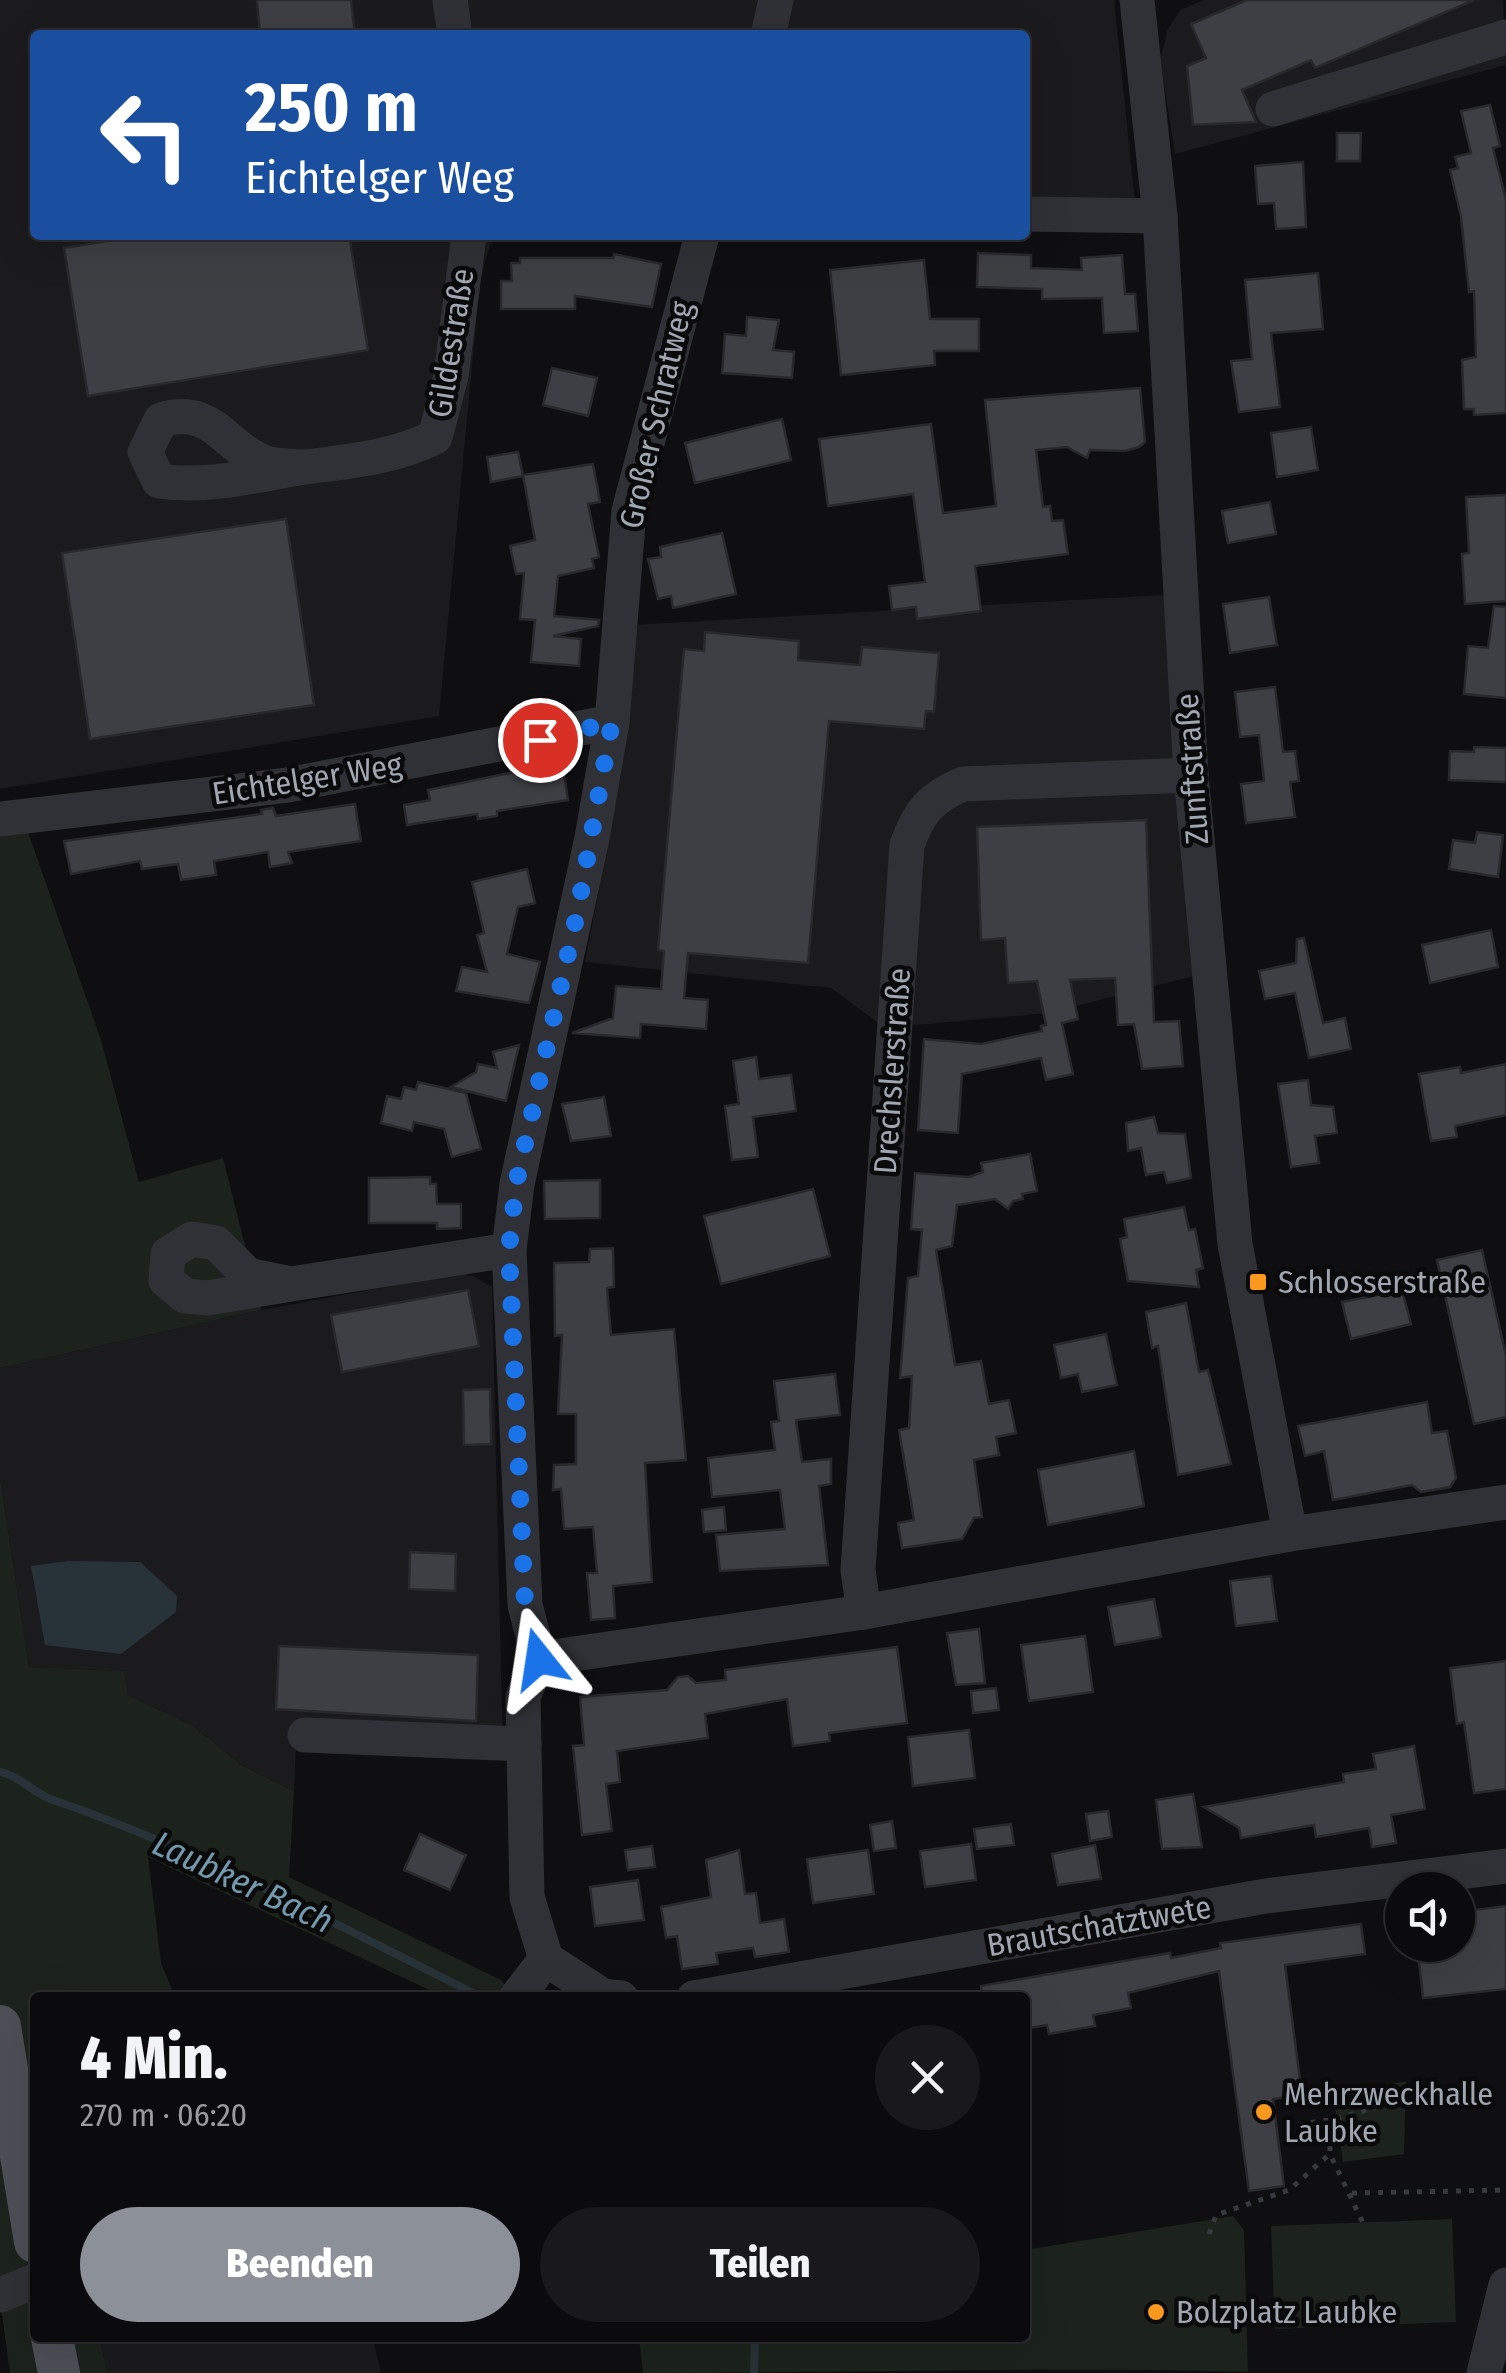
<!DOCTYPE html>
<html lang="de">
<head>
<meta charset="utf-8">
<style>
  :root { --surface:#0b0b0d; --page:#19191b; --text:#f1f3f6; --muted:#9a9b9d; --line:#2b2b2e; --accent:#8c9099 }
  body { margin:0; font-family:"Fira Sans Condensed",sans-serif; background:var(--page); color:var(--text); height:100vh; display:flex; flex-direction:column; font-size:38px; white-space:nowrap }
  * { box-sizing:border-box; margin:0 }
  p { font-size:32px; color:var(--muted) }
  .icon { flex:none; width:55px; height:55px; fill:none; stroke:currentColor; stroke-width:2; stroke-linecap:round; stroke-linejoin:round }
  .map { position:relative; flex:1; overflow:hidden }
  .side { position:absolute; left:30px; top:1992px; width:1000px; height:350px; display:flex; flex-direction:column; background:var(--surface); border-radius:10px; box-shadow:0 10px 40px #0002,0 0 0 2px var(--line) }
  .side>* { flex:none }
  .top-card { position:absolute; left:30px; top:30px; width:1000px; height:210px; border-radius:10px; box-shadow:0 10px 40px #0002,0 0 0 2px var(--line); background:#1a4fa0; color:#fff; overflow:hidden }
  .tools { position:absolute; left:1385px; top:1872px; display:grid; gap:20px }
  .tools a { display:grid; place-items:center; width:90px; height:90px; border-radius:50%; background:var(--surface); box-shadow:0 10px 40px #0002,0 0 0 2px var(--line); font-size:50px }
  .pin { position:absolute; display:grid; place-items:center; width:85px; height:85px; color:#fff; margin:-42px; border:5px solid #fff; border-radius:50%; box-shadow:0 2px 10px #0007 }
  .me { position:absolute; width:110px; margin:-55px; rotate:345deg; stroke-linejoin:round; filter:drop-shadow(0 0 8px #0008) }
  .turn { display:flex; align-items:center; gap:35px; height:210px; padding:0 50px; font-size:45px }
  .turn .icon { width:130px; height:130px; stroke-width:2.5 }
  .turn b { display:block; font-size:70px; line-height:85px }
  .round { display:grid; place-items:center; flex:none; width:105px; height:105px; border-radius:52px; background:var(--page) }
  .overview { display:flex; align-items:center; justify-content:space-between; height:170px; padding:0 50px }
  h1 { font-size:60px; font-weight:800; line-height:75px }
  .cta { display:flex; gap:20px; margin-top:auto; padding:20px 50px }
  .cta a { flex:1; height:115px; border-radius:60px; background:var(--accent); color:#fff; font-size:40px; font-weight:800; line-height:115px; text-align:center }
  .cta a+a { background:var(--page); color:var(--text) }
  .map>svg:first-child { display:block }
</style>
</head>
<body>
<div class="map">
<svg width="1506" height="2373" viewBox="0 0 1506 2373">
  <rect width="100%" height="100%" fill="#0f0f11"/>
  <g fill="#1b1b1e">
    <path d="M 0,0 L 1114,0 L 1138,231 L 1025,223 L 1025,35 L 35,35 L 35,235 L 507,235 L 490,244 L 480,281 L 439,716 L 0,789 Z"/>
    <path d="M 1204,0 L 1503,0 L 1506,65 L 1175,154 L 1160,60 L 1168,29 L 1180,10 Z"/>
    <path d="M 1164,595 L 1194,976 L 1048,1013 L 916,1025 L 877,1022 L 831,988 L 585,962 L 615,805 L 631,625 Z"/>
    <path d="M 457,1274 L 473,1276 L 492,1287 L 503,1756 L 296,1748 L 294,1791 L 243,1766 L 193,1726 L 128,1695 L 124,1671 L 29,1667 L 0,1478 L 0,1368 L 261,1310 Z"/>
    <path d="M 100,2338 L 373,2338 L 381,2373 L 107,2373 Z"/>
  </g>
  <g fill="#1b231c">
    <path d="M 28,832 L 101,1040 L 139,1182 L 223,1158 L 261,1310 L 0,1368 L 0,836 Z"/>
    <path d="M 0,1478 L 29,1667 L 124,1671 L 128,1695 L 193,1726 L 243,1766 L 294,1791 L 289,1877 L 501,1980 L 509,1990 L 503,1997 L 444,1997 L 148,1857 L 161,1963 L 175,1997 L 35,1998 L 35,2338 L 100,2338 L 107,2373 L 10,2373 L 0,2299 Z"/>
    <path d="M 1406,2081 L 1404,2154 L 1343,2162 L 1333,2095 Z"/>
    <path d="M 1233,2216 L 1244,2230 L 1248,2372 C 1046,2366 845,2373 643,2373 L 639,2338 L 1025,2338 L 1025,2250 Z"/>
    <path d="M 1452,2219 L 1456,2322 L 1275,2329 L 1271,2226 Z"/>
  </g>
  <path fill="#283339" d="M 69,1561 L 140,1562 L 177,1596 L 176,1612 L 121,1654 L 45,1645 L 31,1566 Z"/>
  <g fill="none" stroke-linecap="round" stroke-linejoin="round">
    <g stroke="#283339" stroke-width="8">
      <path d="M 0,1772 C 21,1776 34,1794 53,1800 C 202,1851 343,1928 483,1998"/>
      <path d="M 754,2373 L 755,2338"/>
    </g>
  </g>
  <g fill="#3e3f44" stroke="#29292d" stroke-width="2.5">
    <path d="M 257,0 L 351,0 L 355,35 L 260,35 Z"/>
    <path d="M 1247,0 L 1474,0 L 1315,68 L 1311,60 L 1242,90 L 1256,122 L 1193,125 L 1187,66 L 1206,58 L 1191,24 Z"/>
    <path d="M 1490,105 L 1500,146 L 1493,148 L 1506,200 L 1506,413 L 1474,415 L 1474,409 L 1464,409 L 1462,360 L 1476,357 L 1474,291 L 1469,292 L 1461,217 L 1450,170 L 1458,168 L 1455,157 L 1471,153 L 1461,111 Z"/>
    <path d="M 1337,133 L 1361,133 L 1360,161 L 1337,161 Z"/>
    <path d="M 1303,162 L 1306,227 L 1276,229 L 1274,203 L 1258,204 L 1255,166 Z"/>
    <path d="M 145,235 L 349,235 L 368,350 L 88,396 L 64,248 Z"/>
    <path d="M 978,253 L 1031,255 L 1031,268 L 1082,270 L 1081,258 L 1122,255 L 1125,294 L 1135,294 L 1138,331 L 1104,333 L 1102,298 L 1042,299 L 1042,289 L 977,287 Z"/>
    <path d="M 614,254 L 661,264 L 652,307 L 575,296 L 575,309 L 501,309 L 501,281 L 512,281 L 511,263 L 520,263 L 520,258 L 613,258 Z"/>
    <path d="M 924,260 L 930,319 L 979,319 L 979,351 L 934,351 L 935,365 L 841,375 L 830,270 Z"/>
    <path d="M 1318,273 L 1323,329 L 1271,333 L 1280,407 L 1239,412 L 1231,361 L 1252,359 L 1245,280 Z"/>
    <path d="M 747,317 L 779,320 L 773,350 L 794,352 L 792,378 L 722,373 L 725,334 L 746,336 Z"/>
    <path d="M 552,368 L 597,378 L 588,416 L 543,405 Z"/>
    <path d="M 1140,388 L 1145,442 L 1139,447 L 1125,451 L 1090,450 L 1087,458 L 1067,447 L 1036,450 L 1043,507 L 1050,506 L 1052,521 L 1063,520 L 1068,554 L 975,566 L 981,611 L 917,619 L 916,607 L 892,610 L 889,586 L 925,582 L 913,494 L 828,506 L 819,439 L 931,424 L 943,513 L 996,506 L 985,400 Z"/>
    <path d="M 782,419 L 791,460 L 695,483 L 685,443 Z"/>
    <path d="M 1311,427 L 1318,470 L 1277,477 L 1271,433 Z"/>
    <path d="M 518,452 L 523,476 L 491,482 L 487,457 Z"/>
    <path d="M 593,464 L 600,502 L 588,504 L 599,557 L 592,559 L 594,568 L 558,576 L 554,616 L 599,620 L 598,626 L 553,636 L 581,639 L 579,666 L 531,662 L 535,620 L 520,619 L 524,573 L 516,574 L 510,546 L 535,540 L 523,475 Z"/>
    <path d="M 1506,495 L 1506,601 L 1465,604 L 1462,554 L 1469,553 L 1466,497 Z"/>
    <path d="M 1270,502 L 1276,534 L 1228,543 L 1222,511 Z"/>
    <path d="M 286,519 L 314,705 L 90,739 L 62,553 Z"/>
    <path d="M 722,533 L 736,594 L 673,608 L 671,596 L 658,599 L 648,559 L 661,557 L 660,547 Z"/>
    <path d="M 1269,597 L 1277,645 L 1230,653 L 1223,604 Z"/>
    <path d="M 1494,606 L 1506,607 L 1506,698 L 1464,694 L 1468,646 L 1488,648 Z"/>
    <path d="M 705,632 L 799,641 L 798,660 L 860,665 L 862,647 L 939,653 L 934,712 L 926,711 L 924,729 L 829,721 L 808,963 L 688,953 L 684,998 L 708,1000 L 706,1029 L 641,1024 L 640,1038 L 572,1033 L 613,1018 L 616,986 L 661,989 L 664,951 L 658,950 L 684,649 L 704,651 Z"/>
    <path d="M 1275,687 L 1283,752 L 1295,751 L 1299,781 L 1290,782 L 1295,817 L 1246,823 L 1241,784 L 1264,781 L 1259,735 L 1240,737 L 1235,692 Z"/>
    <path d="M 1474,747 L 1506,748 L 1506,782 L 1449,780 L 1450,751 L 1474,752 Z"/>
    <path d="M 562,762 L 568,800 L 497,811 L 497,816 L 478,819 L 477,814 L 407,825 L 404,805 L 430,800 L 428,790 Z"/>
    <path d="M 355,804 L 361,841 L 288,852 L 292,863 L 270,867 L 268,852 L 214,861 L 216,875 L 181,880 L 178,864 L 142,869 L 140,861 L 71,874 L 64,841 L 262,814 L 261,810 L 273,808 L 276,816 Z"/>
    <path d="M 1146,820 L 1154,1022 L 1179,1021 L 1183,1066 L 1142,1069 L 1134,1024 L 1118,1025 L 1115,978 L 1070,980 L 1078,1019 L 1062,1023 L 1073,1074 L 1046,1080 L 1041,1058 L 962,1074 L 958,1133 L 918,1130 L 924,1039 L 981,1044 L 1042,1031 L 1041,1026 L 1046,1025 L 1037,981 L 1008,983 L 1005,938 L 981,940 L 977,827 Z"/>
    <path d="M 1477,832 L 1503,835 L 1498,877 L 1449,869 L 1453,840 L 1475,843 Z"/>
    <path d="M 527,869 L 535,903 L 518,907 L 507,954 L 540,962 L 529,1003 L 456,991 L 462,967 L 487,972 L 477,935 L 484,933 L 472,882 Z"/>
    <path d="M 1491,930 L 1498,967 L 1430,983 L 1422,945 Z"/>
    <path d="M 1304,938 L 1323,1023 L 1345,1018 L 1351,1049 L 1309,1058 L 1295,993 L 1265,999 L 1259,971 L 1296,963 L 1297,939 Z"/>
    <path d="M 519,1045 L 506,1101 L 451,1087 L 476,1072 L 478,1064 L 497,1068 L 493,1052 Z"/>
    <path d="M 756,1057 L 759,1079 L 791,1075 L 796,1111 L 753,1117 L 758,1157 L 732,1160 L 725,1106 L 739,1104 L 733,1061 Z"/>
    <path d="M 1506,1064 L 1506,1115 L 1455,1126 L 1457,1137 L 1431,1141 L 1419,1074 L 1460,1067 L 1461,1073 Z"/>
    <path d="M 1308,1080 L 1311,1105 L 1333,1107 L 1337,1133 L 1315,1136 L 1319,1163 L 1291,1167 L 1278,1084 Z"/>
    <path d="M 418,1082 L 466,1093 L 481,1149 L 452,1157 L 444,1129 L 414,1122 L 412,1131 L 381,1123 L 387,1096 L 401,1099 L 404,1087 L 416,1090 Z"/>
    <path d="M 604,1097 L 611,1136 L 571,1141 L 562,1104 Z"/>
    <path d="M 1154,1117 L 1158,1133 L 1185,1134 L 1191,1178 L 1167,1183 L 1164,1172 L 1146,1175 L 1141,1148 L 1128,1151 L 1126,1123 Z"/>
    <path d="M 1030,1154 L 1037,1191 L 1022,1194 L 1023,1199 L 1013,1201 L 1008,1209 L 995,1199 L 957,1205 L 952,1246 L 936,1250 L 955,1365 L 981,1361 L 989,1404 L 1009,1400 L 1016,1433 L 996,1437 L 999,1455 L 974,1460 L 982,1517 L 974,1518 L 962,1539 L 902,1548 L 898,1523 L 914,1520 L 899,1430 L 909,1428 L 912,1376 L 900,1378 L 908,1278 L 918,1276 L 922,1230 L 911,1229 L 915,1173 L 969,1177 L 983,1172 L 981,1163 Z"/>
    <path d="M 430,1177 L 430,1184 L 436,1184 L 437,1204 L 461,1204 L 461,1228 L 437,1229 L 437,1223 L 369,1223 L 369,1178 Z"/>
    <path d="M 600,1180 L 600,1218 L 545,1219 L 544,1181 Z"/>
    <path d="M 813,1189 L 830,1256 L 721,1284 L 704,1216 Z"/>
    <path d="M 1184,1207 L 1189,1230 L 1195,1229 L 1203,1268 L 1196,1270 L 1199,1287 L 1128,1281 L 1120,1239 L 1127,1237 L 1124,1219 Z"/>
    <path d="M 613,1248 L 614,1287 L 607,1288 L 611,1335 L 674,1329 L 686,1460 L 645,1463 L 652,1582 L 613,1586 L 615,1618 L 591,1620 L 587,1573 L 597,1573 L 593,1527 L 564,1529 L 561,1489 L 553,1490 L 554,1465 L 576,1464 L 576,1414 L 558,1414 L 562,1335 L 555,1336 L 554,1263 L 589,1262 L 590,1249 Z"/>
    <path d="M 1482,1250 L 1506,1356 L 1506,1417 L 1474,1424 L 1437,1260 Z"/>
    <path d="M 468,1290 L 479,1346 L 342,1372 L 331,1315 Z"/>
    <path d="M 1402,1290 L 1411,1324 L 1351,1339 L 1342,1302 Z"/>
    <path d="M 1186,1303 L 1199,1372 L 1208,1370 L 1231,1464 L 1178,1475 L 1158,1346 L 1152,1348 L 1146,1312 Z"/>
    <path d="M 1106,1334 L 1117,1385 L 1082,1392 L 1078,1374 L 1061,1378 L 1054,1345 Z"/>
    <path d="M 835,1374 L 840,1415 L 796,1420 L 802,1462 L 831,1459 L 831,1484 L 819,1486 L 828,1565 L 720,1571 L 716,1535 L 785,1529 L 780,1490 L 712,1497 L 708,1458 L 775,1450 L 771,1422 L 779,1421 L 774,1381 Z"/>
    <path d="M 490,1389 L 491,1444 L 464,1445 L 463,1390 Z"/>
    <path d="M 1427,1402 L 1432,1433 L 1447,1431 L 1456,1478 L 1450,1487 L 1421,1492 L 1412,1485 L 1333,1500 L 1324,1451 L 1305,1456 L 1298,1426 Z"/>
    <path d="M 1134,1451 L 1144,1506 L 1048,1525 L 1038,1470 Z"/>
    <path d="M 724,1507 L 726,1530 L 704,1532 L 702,1510 Z"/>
    <path d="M 410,1552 L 456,1554 L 455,1591 L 409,1589 Z"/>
    <path d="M 1271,1576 L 1277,1621 L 1236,1626 L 1230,1581 Z"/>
    <path d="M 1154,1599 L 1161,1637 L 1115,1645 L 1108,1607 Z"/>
    <path d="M 979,1629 L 985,1683 L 956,1685 L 947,1633 Z"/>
    <path d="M 1085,1636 L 1093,1692 L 1029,1701 L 1021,1645 Z"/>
    <path d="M 279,1646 L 478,1655 L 476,1721 L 276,1709 Z"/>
    <path d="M 897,1647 L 907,1723 L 829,1733 L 830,1741 L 793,1746 L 787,1699 L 705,1714 L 708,1738 L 617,1751 L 620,1782 L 606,1784 L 612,1831 L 582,1835 L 573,1746 L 584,1745 L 580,1697 L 667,1690 L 678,1677 L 688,1676 L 696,1683 L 726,1680 L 725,1670 Z"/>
    <path d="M 1506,1661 L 1506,1789 L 1474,1793 L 1464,1722 L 1457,1724 L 1450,1668 Z"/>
    <path d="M 996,1688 L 999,1710 L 973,1713 L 971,1691 Z"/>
    <path d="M 969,1730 L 975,1778 L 913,1786 L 908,1737 Z"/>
    <path d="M 1414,1746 L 1425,1809 L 1391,1815 L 1396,1843 L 1372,1847 L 1369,1828 L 1316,1837 L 1314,1825 L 1241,1838 L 1239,1828 L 1204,1807 L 1344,1782 L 1343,1774 L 1376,1769 L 1373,1754 Z"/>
    <path d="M 1193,1794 L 1202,1847 L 1162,1849 L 1156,1800 Z"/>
    <path d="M 1108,1811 L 1112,1837 L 1090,1841 L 1086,1814 Z"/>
    <path d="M 892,1821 L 896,1848 L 874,1851 L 870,1825 Z"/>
    <path d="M 1011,1824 L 1014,1845 L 977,1849 L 974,1829 Z"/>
    <path d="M 420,1834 L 466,1855 L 450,1890 L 404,1870 Z"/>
    <path d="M 971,1844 L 976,1880 L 925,1887 L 920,1851 Z"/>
    <path d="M 1095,1845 L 1101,1879 L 1058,1885 L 1052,1854 Z"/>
    <path d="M 652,1846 L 655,1867 L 628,1870 L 625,1850 Z"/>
    <path d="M 739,1850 L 745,1894 L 756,1893 L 760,1923 L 784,1919 L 789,1952 L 755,1957 L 753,1948 L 716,1953 L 718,1964 L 682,1969 L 677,1936 L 666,1938 L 661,1907 L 711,1897 L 706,1860 Z"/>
    <path d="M 868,1850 L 874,1894 L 813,1903 L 807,1859 Z"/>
    <path d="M 638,1880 L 644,1920 L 595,1926 L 590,1887 Z"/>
    <path d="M 1506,1906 L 1506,1989 L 1423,1998 L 1417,1945 L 1458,1945 L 1458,1912 Z"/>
    <path d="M 1361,1924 L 1365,1954 L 1285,1965 L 1302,2095 L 1273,2099 L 1284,2186 L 1249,2191 L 1219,1971 L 1128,1993 L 1131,2008 L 1093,2015 L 1095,2026 L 1049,2034 L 1047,2025 L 1025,2029 L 1025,1998 L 982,1998 L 981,1986 L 1170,1953 L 1171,1958 L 1221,1948 L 1220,1943 Z"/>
  </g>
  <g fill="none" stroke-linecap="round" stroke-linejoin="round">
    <g stroke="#36393d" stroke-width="5" stroke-dasharray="5 8" stroke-linecap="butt">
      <path d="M 1330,2120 L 1330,2154 L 1363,2223"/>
      <path d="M 1285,2126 L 1330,2120 L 1415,2097"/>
      <path d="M 1352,2193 L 1506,2190"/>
      <path d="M 1209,2234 L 1216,2215 L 1289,2190 L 1330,2154"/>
    </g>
    <g stroke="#303136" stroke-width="35">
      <path d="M 450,0 L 455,35"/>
      <path d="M 1137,0 L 1160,216 L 1191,775 L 1235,1244 L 1290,1534"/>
      <path d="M 768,35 L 776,0"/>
      <path d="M 1273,109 L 1506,37"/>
      <path d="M 1025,214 L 1160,216"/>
      <path d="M 305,467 C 294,466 277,467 266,463 C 224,448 214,404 161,420 L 145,452 L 159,481 C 206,488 252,476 299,468 C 347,461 391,459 435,437 L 451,376 L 469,235"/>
      <path d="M 0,819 L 288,785 L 612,722"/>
      <path d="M 291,1284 L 208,1298 L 185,1296 L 166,1280 L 168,1254 L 192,1239 L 216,1243 L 248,1275 L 291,1284 L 509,1250"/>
      <path d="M 864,1612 L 858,1570 L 907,845 C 919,812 930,798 963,784 L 1191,775"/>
      <path d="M 539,1659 L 864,1612 L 1290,1534 L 1506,1502"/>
      <path d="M 305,1735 L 524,1744"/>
      <path d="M 546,1959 L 527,1897 L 523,1697 L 539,1659 L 525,1605 L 509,1250 L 517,1184 L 592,838 L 612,722 L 629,511 L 702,235"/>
      <path d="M 546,1959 L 603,1996 L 621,1998"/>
      <path d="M 516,1998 L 546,1959"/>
      <path d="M 694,1998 L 1266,1896 L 1506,1866"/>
      <path d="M 0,2295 L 35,2281"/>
      <path d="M 1484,2373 L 1506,2285"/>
    </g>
    <g stroke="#4c4f55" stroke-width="42">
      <path d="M 0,2026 L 35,2242"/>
      <path d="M 52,2338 L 59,2373"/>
    </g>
  </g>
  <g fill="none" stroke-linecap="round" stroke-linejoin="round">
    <path stroke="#1a73e8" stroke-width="18" stroke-dasharray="0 32.4" d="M 539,1659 L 525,1605 L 509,1250 L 516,1184 L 577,914 L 612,722 L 540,740"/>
  </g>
  <g fill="#fa991e" stroke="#0a0a0b" stroke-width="4">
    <rect x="1248" y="1272" width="20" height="20" rx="5"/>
    <circle cx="1264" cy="2112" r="10"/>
    <circle cx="1156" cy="2312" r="10"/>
  </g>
  <g text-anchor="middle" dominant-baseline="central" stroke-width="9" stroke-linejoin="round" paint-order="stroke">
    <g font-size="32" fill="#9fa7b2" stroke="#0a0a0b">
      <text transform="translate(451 343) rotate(-81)">Gildestraße</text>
      <text transform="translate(656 415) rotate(-77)">Großer Schratweg</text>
      <text transform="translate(1192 769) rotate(-94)">Zunftstraße</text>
      <text transform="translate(307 779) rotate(-9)">Eichtelger Weg</text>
      <text transform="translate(892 1071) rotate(-86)">Drechslerstraße</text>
      <text transform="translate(1099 1926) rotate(-10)">Brautschatztwete</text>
    </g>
    <g font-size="32" fill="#9fa7b2" stroke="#0a0a0b" text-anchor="start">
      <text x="1278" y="1282">Schlosserstraße</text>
      <text x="1284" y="2094">Mehrzweckhalle<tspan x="1284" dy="37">Laubke</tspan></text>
      <text x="1176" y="2312">Bolzplatz Laubke</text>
    </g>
    <g font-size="35" font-style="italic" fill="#749ab0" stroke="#0a0a0b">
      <text transform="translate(243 1882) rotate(25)">Laubker Bach</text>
    </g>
  </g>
</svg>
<div class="tools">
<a><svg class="icon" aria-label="sound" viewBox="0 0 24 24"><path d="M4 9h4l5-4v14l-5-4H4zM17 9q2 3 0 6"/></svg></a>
</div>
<div class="pin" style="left:540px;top:740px;background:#d93025"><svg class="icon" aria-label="arrive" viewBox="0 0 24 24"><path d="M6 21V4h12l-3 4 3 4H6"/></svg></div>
<svg class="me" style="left:539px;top:1659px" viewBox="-20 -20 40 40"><path d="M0-17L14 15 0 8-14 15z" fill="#1a73e8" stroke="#fff" stroke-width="4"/></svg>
<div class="top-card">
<div class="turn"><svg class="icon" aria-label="left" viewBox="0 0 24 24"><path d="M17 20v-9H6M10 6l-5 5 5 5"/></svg><div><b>250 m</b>Eichtelger Weg</div></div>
</div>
<section class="side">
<div class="overview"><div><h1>4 Min.</h1><p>270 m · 06:20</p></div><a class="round"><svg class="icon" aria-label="close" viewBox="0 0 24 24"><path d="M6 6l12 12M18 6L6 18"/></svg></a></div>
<div class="cta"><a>Beenden</a><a>Teilen</a></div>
</section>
</div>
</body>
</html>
